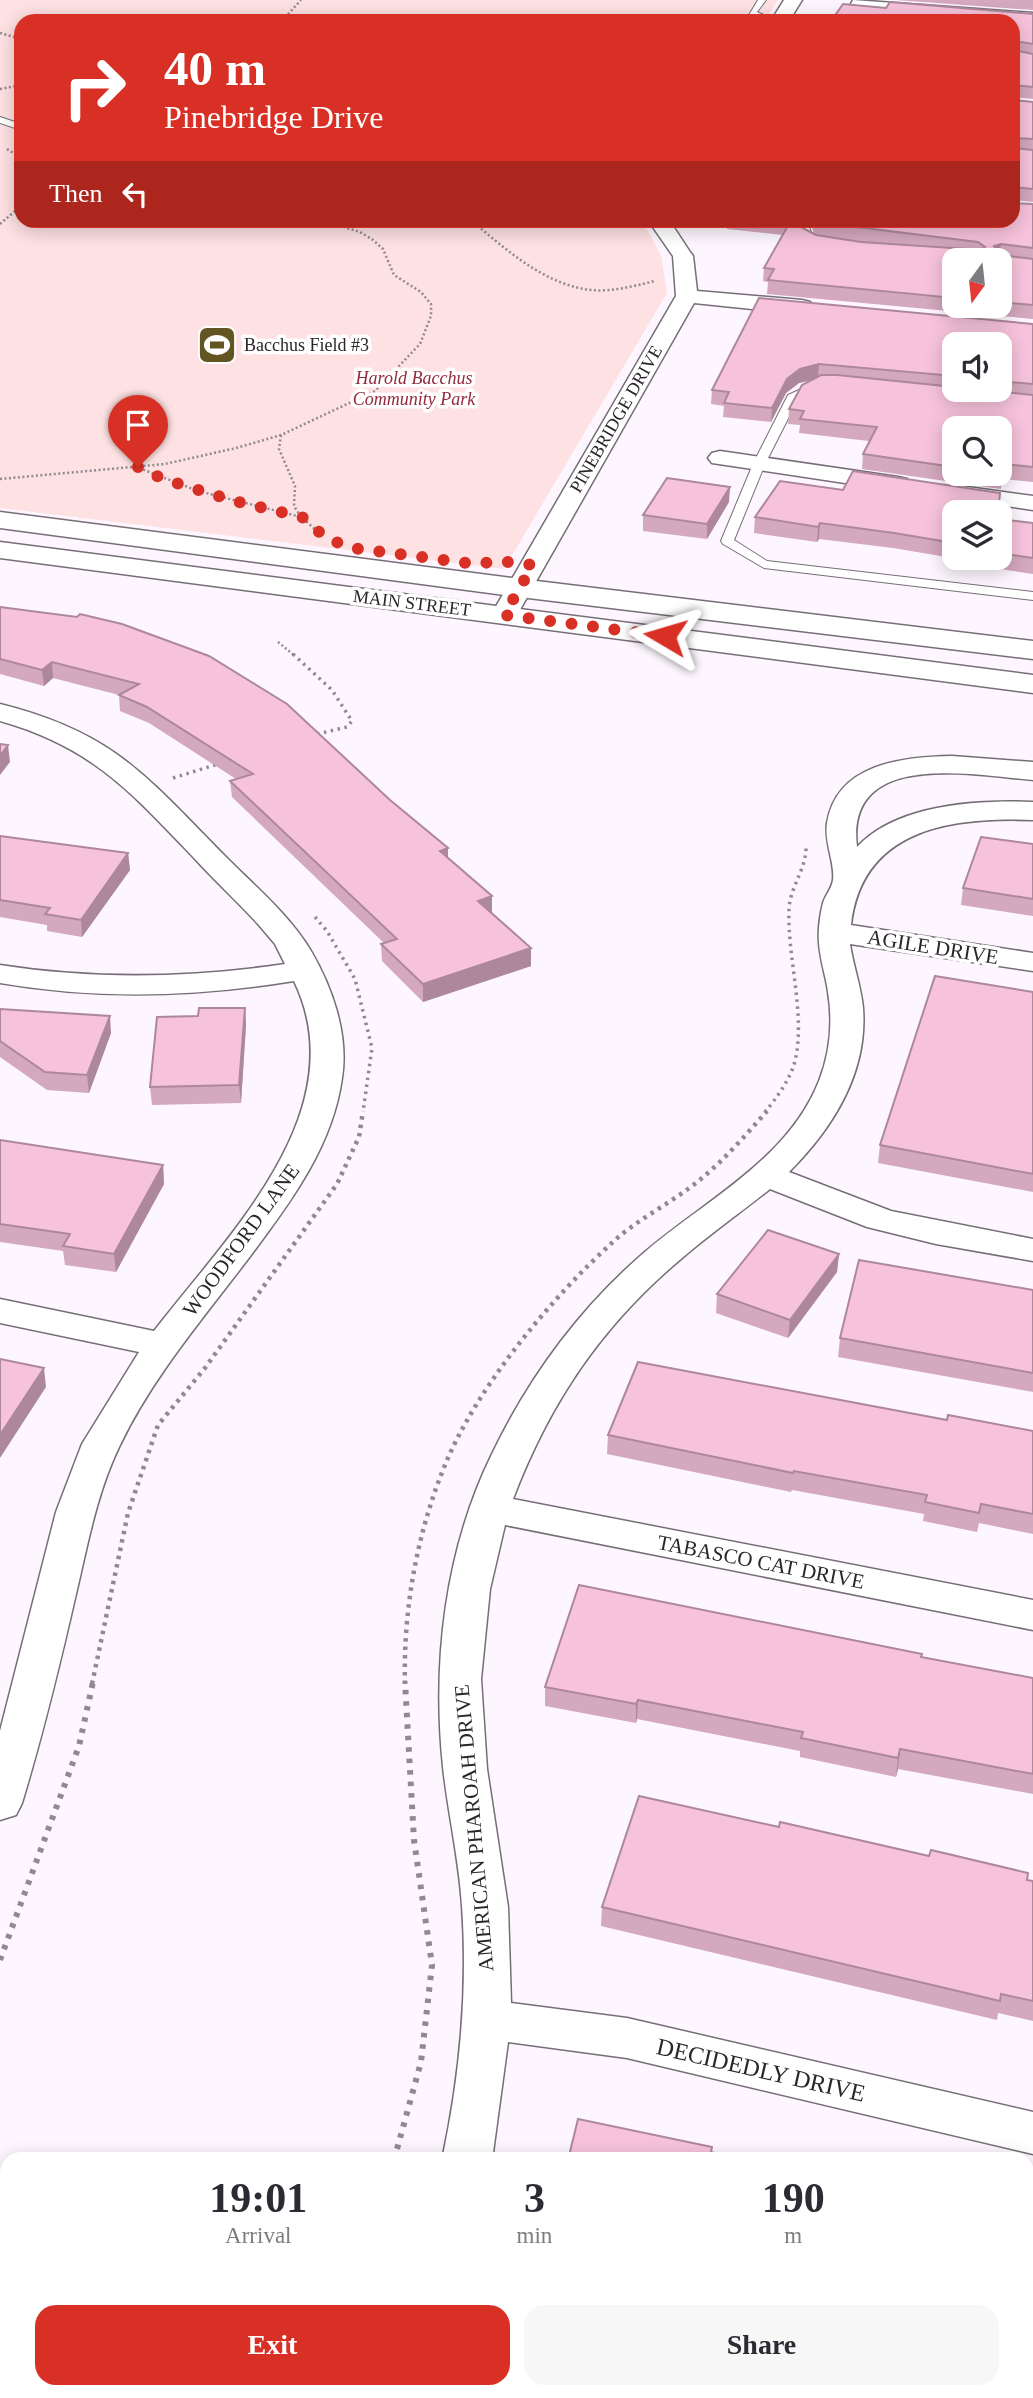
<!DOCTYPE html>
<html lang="en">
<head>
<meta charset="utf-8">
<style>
  :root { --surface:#fff; --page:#f7f7f7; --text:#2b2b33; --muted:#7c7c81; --accent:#d93025 }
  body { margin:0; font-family:Georgia,serif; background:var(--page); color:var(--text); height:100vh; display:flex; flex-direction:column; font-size:26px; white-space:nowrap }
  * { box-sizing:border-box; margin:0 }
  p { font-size:23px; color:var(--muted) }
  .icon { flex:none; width:38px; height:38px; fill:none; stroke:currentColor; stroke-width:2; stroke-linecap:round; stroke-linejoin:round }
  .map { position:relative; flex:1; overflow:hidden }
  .drawer { position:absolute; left:0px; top:2152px; width:1034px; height:247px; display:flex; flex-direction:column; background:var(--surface); border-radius:21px 21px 0 0; box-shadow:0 4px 18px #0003 }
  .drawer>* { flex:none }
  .guide { position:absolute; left:14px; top:14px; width:1006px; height:214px; border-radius:21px; box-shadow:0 4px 18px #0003; background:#d93025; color:#fff; overflow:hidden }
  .needle { width:46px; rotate:195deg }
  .tools { position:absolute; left:942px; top:248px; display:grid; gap:14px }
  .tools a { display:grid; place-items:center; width:70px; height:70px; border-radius:14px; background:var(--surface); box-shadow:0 4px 18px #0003; font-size:35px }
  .pin { position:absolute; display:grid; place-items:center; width:60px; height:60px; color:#fff; margin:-72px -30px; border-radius:50% 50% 50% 0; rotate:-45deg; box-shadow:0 0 7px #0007 }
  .pin .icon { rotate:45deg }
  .me { position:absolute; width:77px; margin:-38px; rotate:277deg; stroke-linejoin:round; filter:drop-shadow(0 0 5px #0008) }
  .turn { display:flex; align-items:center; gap:24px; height:147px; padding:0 35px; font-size:32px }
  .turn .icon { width:91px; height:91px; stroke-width:2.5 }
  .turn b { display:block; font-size:49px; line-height:60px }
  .then { display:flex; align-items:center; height:66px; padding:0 35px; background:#0003; gap:14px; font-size:26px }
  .eta { display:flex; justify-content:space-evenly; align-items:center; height:119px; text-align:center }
  .eta b { font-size:42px; font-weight:800; line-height:49px }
  .button { display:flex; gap:14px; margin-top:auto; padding:14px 35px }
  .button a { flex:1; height:80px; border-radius:21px; background:var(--accent); color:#fff; font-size:28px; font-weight:800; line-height:80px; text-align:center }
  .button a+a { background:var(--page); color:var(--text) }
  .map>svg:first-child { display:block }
</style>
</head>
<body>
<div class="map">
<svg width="1033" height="2398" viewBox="0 0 1033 2398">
  <rect width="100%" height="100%" fill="#fdf6fe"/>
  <path fill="#fee1e2" d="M 0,0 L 778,0 L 765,21 L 21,21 L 21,220 L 642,221 L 661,255 L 667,293 L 504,569 L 0,508 Z"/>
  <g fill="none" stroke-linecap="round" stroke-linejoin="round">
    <g stroke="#766e77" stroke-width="2">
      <g id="lane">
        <path d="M 758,0 L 766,0 L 757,12 L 777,21 L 763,21 L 749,15 Z"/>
        <path d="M 0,117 L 21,124 L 21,130 L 0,123 Z"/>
        <path d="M 803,220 L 813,220 L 809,227 L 813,238 L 823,240 L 823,244 L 805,242 L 799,227 Z"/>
        <path d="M 817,382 L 821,383 L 821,387 L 799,397 L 765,464 L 734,540 L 767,561 L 1033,592 L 1033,600 L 764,568 L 723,544 L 721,541 L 753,464 L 788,395 Z"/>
      </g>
    </g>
    <g stroke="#766e77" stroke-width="3">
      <g id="street">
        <path d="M 784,0 L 802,0 L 789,21 L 771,21 Z"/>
        <path d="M 853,0 L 1033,13 L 1033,23 L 860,9 L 854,8 L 851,4 Z"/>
        <path d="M 648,220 L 669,220 L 690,252 L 693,256 L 697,291 L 802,300 L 810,302 L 813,307 L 810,312 L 802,314 L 694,303 L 517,615 L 513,621 L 504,623 L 495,621 L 491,615 L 676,296 L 673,256 Z"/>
        <path d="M 720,451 L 898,477 L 907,479 L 910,484 L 907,489 L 898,491 L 712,463 L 708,458 L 712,453 Z"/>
        <path d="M 953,485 L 1033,496 L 1033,510 L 944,497 L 941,492 L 944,487 Z"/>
        <path d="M 0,704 C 117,733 149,780 229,860 C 258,889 290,916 311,951 C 332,987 349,1034 342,1078 C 333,1144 293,1199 254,1251 C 207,1314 154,1374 120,1445 C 97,1492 88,1543 76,1594 C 60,1664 43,1734 22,1803 L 16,1815 L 0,1820 L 0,1731 L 56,1512 L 82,1444 L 139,1352 L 0,1323 L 0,1299 L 154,1331 C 227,1236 357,1111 294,981 C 195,997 99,1000 0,983 L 0,965 C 96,980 190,978 285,964 L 275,944 L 258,924 C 237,901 215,881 194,858 C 131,792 92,747 0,721 Z"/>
        <path d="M 952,756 L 1033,762 L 1033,780 C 972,775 845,749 857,847 C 897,804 979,800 1033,802 L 1033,820 C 952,817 862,828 851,925 L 1033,953 L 1033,971 L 850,944 C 853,965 861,986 863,1008 C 868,1072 833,1128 789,1172 L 891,1211 L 1033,1239 L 1033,1261 L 936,1244 L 867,1227 L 770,1189 C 741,1212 710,1234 682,1258 C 602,1325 550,1402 513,1499 L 1033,1600 L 1033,1630 L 505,1525 L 490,1589 L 481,1679 L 487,1769 L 508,1907 L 511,2003 L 627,2018 L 1033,2112 L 1033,2154 L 627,2058 L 508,2042 L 492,2160 L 442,2160 C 460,2076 468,1991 462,1906 C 459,1859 448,1813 443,1767 C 432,1661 445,1550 492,1454 C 528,1379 577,1312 639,1257 C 701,1202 787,1162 819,1081 C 830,1053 833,1022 828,992 C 826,976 820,960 819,943 C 818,931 820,915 823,903 C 825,896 832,888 833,880 C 835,862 824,843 827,823 C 837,763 903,757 952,756 Z"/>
        <path d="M 363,2392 L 415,2392 L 413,2398 L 361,2398 Z"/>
      </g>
    </g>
    <g stroke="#766e77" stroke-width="3">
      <g id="secondary">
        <path d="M 0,512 L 520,579 L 1033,641 L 1033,659 L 520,597 L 0,528 Z"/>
        <path d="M 0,542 L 1033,675 L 1033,693 L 0,558 Z"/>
      </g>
    </g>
    <g stroke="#8f8a90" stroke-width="2.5" stroke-dasharray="2 2.5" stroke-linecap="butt">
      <path d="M 282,21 L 301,0"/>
      <path d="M 0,33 L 21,39"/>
      <path d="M 0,89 L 21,85"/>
      <path d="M 7,149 L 21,158"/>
      <path d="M 471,220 C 505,249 545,285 591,290 C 612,292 634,286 655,281"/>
      <path d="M 0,224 L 21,206"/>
      <path d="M 281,435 L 279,449 L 295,486 L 294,506 L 301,517 L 317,531"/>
      <path d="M 139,468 L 198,491 L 301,517"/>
      <path d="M 0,479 L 165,464 L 236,448 L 281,435 L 375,391 L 420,344 L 431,316 L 431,304 L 421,292 L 394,275 L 383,249 L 373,240 L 360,232 L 321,220"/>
      <path d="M 278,642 L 295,656"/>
    </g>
    <g stroke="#8f8a90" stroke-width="3.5" stroke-dasharray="2.5 4.5" stroke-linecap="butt">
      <path d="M 293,654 L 332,690 L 352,721 L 347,727 L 313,735"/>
      <path d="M 173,778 L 218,764"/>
      <path d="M 315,917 L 327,931 L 355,979 L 372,1048 L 363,1112"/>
      <path d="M 765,1112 C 776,1099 791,1078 795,1061 C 806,1015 787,957 789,909 C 790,887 806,870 806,847"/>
    </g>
    <g stroke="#8f8a90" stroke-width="4.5" stroke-dasharray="3.5 5" stroke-linecap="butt">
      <path d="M 92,1684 L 128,1513 L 158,1425 L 205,1368 L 337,1184 L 359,1137 L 363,1111"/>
      <path d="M 405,1684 C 403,1610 417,1533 445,1465 C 477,1387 551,1298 614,1241 C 637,1220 667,1205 692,1186 C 720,1165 744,1137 767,1111"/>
    </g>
    <g stroke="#8f8a90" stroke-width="6" stroke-dasharray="4.5 7" stroke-linecap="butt">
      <path d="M 0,1960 L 79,1746 L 93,1682"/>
      <path d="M 394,2160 L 421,2062 L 432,1965 L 414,1840 L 405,1682"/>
      <path d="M 305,2398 L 308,2392"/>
    </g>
    <use href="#lane" fill="#fff" fill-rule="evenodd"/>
    <use href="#street" fill="#fff" fill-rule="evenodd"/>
    <use href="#secondary" fill="#fff" fill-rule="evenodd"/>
  </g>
  <g fill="#d4a8bd" fill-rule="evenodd">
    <path d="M 896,0 L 1033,0 L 1033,10 Z"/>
    <path d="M 886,8 L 1033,14 L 1033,99 L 1013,97 L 1013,21 Z"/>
    <path d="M 1013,100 L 1033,102 L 1033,202 L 1013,200 Z"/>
    <path d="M 1033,204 L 1033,319 L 767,294 L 768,282 L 763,281 L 764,268 L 783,235 L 727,229 L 727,220 L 801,220 L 801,227 L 814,234 L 812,227 L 812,220 L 1013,220 ZM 954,261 L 999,261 L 999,306 L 954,306 Z"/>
    <path d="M 759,298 L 1033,324 L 1033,482 L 1002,479 L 1001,489 L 862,469 L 863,454 L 869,441 L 799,433 L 800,425 L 788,424 L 789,409 L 809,381 L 799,383 L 786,393 L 771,422 L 723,417 L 724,406 L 711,404 L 712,390 ZM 954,345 L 999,345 L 999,390 L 954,390 ZM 954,429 L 999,429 L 999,474 L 954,474 Z"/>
    <path d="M 729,502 L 707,539 L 643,531 L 643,515 Z"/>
    <path d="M 954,513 L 954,558 L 999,558 L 999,519 L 1033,523 L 1033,574 L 994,568 L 994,565 L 893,548 L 819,539 L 817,542 L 754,533 L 755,517 Z"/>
    <path d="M 0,607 L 390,800 L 448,848 L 448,858 L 492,913 L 531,948 L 531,966 L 423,1002 L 382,961 L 381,944 L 384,943 L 232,797 L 230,781 L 236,779 L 149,723 L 120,711 L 119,695 L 53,678 L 44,686 L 0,674 Z"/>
    <path d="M 0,836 L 128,853 L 130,870 L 82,937 L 47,931 L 47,925 L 0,917 Z"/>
    <path d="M 1033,844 L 1033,916 L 961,905 L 963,888 Z"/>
    <path d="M 1033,992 L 1033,1192 L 878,1163 L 880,1145 Z"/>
    <path d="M 245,1008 L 246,1025 L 241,1103 L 152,1105 L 150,1087 Z"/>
    <path d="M 0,1009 L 111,1033 L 89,1093 L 47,1090 L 0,1057 Z"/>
    <path d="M 0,1140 L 163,1165 L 164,1184 L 116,1272 L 65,1265 L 63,1251 L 0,1242 Z"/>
    <path d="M 839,1254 L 837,1272 L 788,1338 L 716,1313 L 717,1294 Z"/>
    <path d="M 1033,1290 L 1033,1392 L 838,1357 L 840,1338 Z"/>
    <path d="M 947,1420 L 1033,1431 L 1033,1534 L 979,1523 L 977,1532 L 923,1521 L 924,1514 L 792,1490 L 791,1492 L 607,1454 L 608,1435 Z"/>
    <path d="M 922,1657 L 1033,1678 L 1033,1794 L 898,1769 L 896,1777 L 800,1757 L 800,1751 L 637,1719 L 636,1723 L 545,1706 L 545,1687 Z"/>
    <path d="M 1027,1880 L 1033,1881 L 1033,2021 L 998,2013 L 997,2020 L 601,1926 L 602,1907 Z"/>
    <path d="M 1027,2219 L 1033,2221 L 1033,2307 L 1027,2305 Z"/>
  </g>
  <g fill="#ad889a">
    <path d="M 1001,244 L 999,257 L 994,246 Z"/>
    <path d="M 819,364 L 818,378 L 799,383 L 786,393 L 771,422 L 772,408 L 787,379 L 800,369 Z"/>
    <path d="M 730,487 L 729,502 L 707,539 L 707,524 Z"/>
    <path d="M 820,523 L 819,539 L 817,542 L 818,527 Z"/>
    <path d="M 52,662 L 53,678 L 44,686 L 42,670 Z"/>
    <path d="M 8,745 L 10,762 L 0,775 L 0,756 Z"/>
    <path d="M 448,848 L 448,865 L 440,851 Z"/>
    <path d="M 128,853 L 130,870 L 82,937 L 81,920 Z"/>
    <path d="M 492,896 L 492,913 L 478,918 L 478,901 Z"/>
    <path d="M 531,948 L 531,966 L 423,1002 L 423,984 Z"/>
    <path d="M 245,1008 L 246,1025 L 241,1103 L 239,1085 Z"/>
    <path d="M 110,1016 L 111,1033 L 89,1093 L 87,1075 Z"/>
    <path d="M 163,1165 L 164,1184 L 116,1272 L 114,1254 Z"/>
    <path d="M 839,1254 L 837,1272 L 788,1338 L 790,1320 Z"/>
    <path d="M 44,1368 L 46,1387 L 0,1458 L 0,1435 Z"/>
    <path d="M 638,1700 L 637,1719 L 636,1723 L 636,1704 Z"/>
    <path d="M 900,1749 L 898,1769 L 896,1777 L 898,1758 Z"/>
  </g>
  <g fill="#f7c3dc" stroke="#ad889a" stroke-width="2">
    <path d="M 890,2 L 1033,14 L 1033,44 L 1014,41 L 1013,45 L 1013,21 L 831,21 L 843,4 L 886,8 Z"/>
    <path d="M 1013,50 L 1033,54 L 1033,87 L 1013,85 Z"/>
    <path d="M 1013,100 L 1033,102 L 1033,139 L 1014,138 L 1013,141 Z"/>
    <path d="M 1013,148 L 1033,150 L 1033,189 L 1013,187 Z"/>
    <path d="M 1013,203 L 1033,204 L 1033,248 L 1001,244 L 994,246 L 1000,255 L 1033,259 L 1033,305 L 999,302 L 999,261 L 954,261 L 954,298 L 768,280 L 774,269 L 764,268 L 790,222 L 771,220 L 800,220 L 801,227 L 816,235 L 861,242 L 982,250 L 985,247 L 978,242 L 816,222 L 815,220 L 1013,220 Z"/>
    <path d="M 759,298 L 1033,324 L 1033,384 L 999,381 L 999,345 L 954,345 L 954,376 L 819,364 L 800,369 L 787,379 L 772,408 L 724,403 L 729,392 L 712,390 Z"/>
    <path d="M 821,375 L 837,375 L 954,387 L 954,390 L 986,390 L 1033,395 L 1033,467 L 1004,464 L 1003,474 L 999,473 L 999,429 L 954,429 L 954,467 L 863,454 L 877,427 L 800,419 L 804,411 L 789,409 L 802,385 Z"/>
    <path d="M 853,471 L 1000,493 L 998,513 L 954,513 L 954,543 L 894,533 L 820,523 L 818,527 L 755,517 L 780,481 L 843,490 Z"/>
    <path d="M 667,478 L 730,487 L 707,524 L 643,515 Z"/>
    <path d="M 999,519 L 1033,523 L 1033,558 L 999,553 Z"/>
    <path d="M 0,607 L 77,617 L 80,614 L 122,624 L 209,656 L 287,704 L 390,800 L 448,848 L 440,851 L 492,896 L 478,901 L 531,948 L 423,984 L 381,944 L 397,939 L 230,781 L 253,774 L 147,707 L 119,695 L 139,684 L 52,662 L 42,670 L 0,659 Z"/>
    <path d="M 0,744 L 8,745 L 0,756 Z"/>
    <path d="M 0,836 L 128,853 L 81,920 L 45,914 L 50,908 L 0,900 Z"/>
    <path d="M 981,837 L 1033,844 L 1033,899 L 963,888 Z"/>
    <path d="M 935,976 L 1033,992 L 1033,1174 L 880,1145 Z"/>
    <path d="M 199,1008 L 245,1008 L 239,1085 L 150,1087 L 157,1017 L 198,1016 Z"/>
    <path d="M 0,1009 L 110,1016 L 87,1075 L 45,1072 L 0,1041 Z"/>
    <path d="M 0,1140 L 163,1165 L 114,1254 L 63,1246 L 70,1234 L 0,1224 Z"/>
    <path d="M 768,1230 L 839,1254 L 790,1320 L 717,1294 Z"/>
    <path d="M 859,1260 L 1033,1290 L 1033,1373 L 840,1338 Z"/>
    <path d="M 0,1359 L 44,1368 L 0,1435 Z"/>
    <path d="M 638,1362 L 947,1420 L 948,1415 L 1033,1431 L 1033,1514 L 981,1504 L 979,1513 L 925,1502 L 927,1495 L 794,1471 L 793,1473 L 608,1435 Z"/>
    <path d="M 579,1585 L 922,1654 L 921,1657 L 1033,1678 L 1033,1774 L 900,1749 L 898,1758 L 801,1738 L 803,1732 L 638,1700 L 636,1704 L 545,1687 Z"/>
    <path d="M 639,1796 L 779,1827 L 780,1822 L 929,1856 L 931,1850 L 1028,1873 L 1027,1880 L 1033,1881 L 1033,2001 L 1001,1994 L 1000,2001 L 602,1907 Z"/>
    <path d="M 578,2119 L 712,2147 L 711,2152 L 741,2160 L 568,2160 Z"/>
    <path d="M 1027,2219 L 1033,2221 L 1033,2287 L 1027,2285 Z"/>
  </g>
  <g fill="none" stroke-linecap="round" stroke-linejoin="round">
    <path stroke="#d93025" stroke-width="12" stroke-dasharray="0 21.6" d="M 138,467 L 163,479 L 234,501 L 302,517 L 326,538 L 352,548 L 475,564 L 500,561 L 533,565 L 504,615 L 665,636"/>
  </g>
  <defs>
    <g id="stadium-square" transform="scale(2.0125)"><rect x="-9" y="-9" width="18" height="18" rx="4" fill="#635522" stroke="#fff"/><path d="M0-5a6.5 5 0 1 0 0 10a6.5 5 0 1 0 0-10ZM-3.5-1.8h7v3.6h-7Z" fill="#fff"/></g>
  </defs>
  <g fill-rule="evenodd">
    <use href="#stadium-square" x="217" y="345"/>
  </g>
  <g text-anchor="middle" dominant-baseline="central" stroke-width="7" stroke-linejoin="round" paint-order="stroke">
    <g font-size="18" fill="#2a262a" stroke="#fff" text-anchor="start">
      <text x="244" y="345">Bacchus Field #3</text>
    </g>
    <g font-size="18" font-style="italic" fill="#93293c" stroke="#fff">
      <text x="414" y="378">Harold Bacchus<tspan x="414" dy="21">Community Park</tspan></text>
    </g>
    <g font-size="18" fill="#2a262a" stroke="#fff">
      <text transform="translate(616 419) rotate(-60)">PINEBRIDGE DRIVE</text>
      <text transform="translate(412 603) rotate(7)">MAIN STREET</text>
    </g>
    <g font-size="21" fill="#2a262a" stroke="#fff">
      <text transform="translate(933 947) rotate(9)">AGILE DRIVE</text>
      <text transform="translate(241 1240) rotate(-54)">WOODFORD LANE</text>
      <text transform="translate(761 1562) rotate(11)">TABASCO CAT DRIVE</text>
      <text transform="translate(474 1828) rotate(-95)">AMERICAN PHAROAH DRIVE</text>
    </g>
    <g font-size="24" fill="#2a262a" stroke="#fff">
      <text transform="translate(761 2070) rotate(13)">DECIDEDLY DRIVE</text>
    </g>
  </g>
</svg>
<div class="tools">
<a><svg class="needle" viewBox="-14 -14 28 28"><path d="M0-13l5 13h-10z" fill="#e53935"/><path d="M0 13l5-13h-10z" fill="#7c7c81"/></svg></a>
<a><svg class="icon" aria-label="sound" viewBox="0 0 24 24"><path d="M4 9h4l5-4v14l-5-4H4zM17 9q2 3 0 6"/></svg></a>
<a><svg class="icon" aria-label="search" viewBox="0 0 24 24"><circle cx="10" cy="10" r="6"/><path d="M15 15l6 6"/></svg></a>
<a><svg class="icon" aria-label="layers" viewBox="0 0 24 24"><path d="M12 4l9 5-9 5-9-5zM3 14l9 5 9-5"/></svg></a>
</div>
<div class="pin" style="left:138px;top:467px;background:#d93025"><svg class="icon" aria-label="arrive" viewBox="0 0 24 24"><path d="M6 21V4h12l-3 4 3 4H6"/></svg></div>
<svg class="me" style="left:665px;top:636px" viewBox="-20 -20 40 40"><path d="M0-17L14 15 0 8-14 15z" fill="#d93025" stroke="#fff" stroke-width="4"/></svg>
<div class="guide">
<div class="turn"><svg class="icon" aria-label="right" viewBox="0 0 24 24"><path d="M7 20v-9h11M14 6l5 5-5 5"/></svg><div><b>40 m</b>Pinebridge Drive</div></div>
<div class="then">Then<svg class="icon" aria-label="left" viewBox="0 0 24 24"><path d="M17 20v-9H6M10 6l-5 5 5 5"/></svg></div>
</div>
<section class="drawer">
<div class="eta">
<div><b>19:01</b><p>Arrival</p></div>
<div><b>3</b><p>min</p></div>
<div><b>190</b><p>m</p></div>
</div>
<div class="button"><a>Exit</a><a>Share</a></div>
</section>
</div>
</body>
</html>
